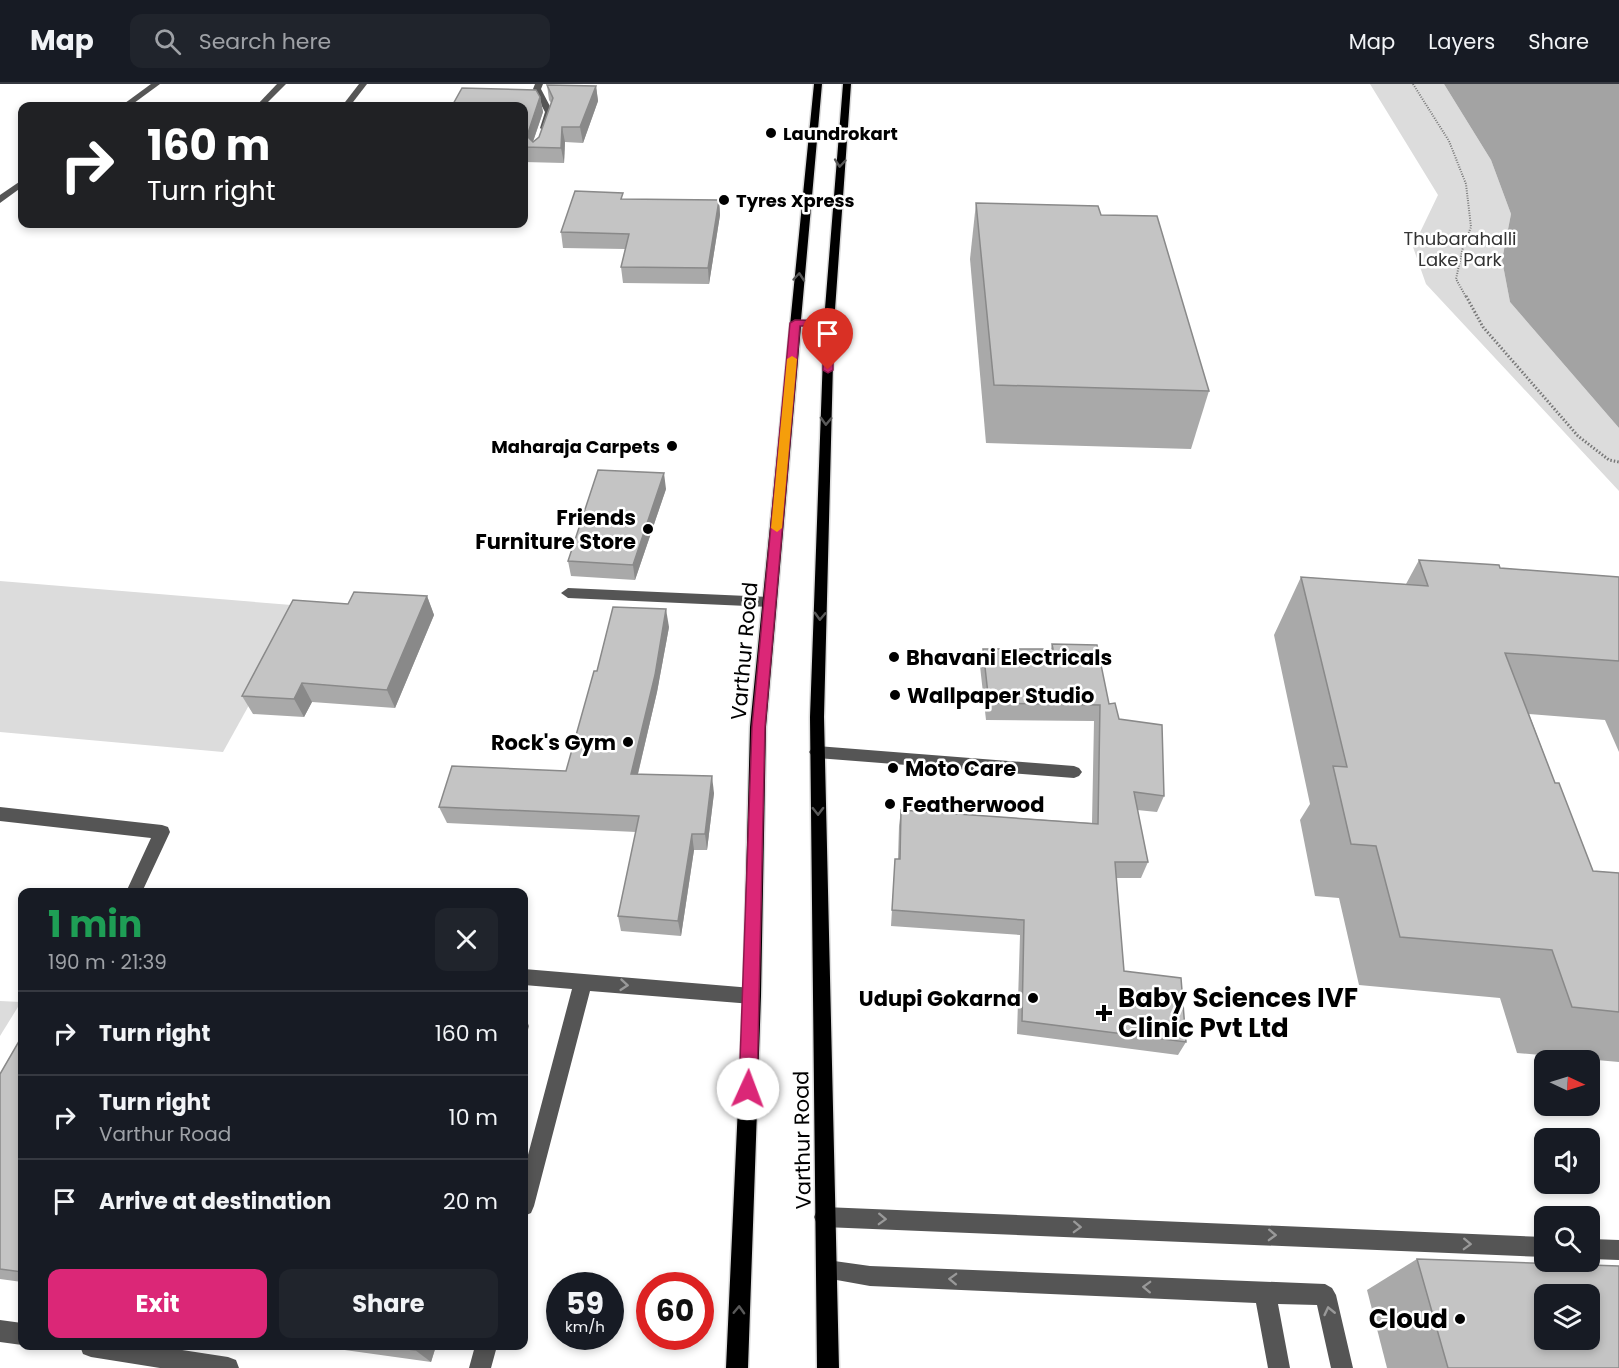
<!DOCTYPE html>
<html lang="en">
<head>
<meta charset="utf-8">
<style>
  :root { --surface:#171b24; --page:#20242c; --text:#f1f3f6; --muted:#9ea1a6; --line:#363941; --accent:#db2777 }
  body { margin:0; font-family:Poppins,sans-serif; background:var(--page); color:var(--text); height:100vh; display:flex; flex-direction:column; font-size:22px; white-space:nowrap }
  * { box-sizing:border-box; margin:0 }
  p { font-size:20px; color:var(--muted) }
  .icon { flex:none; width:33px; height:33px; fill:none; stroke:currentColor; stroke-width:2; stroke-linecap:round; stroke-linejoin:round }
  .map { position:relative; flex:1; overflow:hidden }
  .details { position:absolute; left:18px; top:804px; width:510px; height:462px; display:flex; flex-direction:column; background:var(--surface); border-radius:12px; box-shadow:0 3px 9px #0003 }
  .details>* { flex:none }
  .top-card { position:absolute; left:18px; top:18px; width:510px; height:126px; border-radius:12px; box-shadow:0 3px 9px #0003; background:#202124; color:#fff; overflow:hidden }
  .needle { width:39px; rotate:94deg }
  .buttons { position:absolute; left:1534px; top:966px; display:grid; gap:12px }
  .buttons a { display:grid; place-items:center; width:66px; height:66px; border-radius:12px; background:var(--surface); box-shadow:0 3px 9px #0003; font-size:30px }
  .speed { position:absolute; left:546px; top:1188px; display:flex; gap:12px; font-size:30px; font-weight:700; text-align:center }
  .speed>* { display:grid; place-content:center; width:78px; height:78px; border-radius:50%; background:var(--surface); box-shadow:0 3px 9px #0003; line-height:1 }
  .speed small { font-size:15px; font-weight:400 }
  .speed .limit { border:9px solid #d22; background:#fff; color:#111 }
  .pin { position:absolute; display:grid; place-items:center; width:51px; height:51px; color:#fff; margin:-62px -26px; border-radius:50% 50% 50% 0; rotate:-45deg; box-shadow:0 0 6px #0007 }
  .pin .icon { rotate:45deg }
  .me { position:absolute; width:66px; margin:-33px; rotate:2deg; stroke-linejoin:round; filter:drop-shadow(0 0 4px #0008) }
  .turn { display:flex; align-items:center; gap:21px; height:126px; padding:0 30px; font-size:27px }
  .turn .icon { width:78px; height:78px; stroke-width:2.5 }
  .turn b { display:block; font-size:42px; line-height:51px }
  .round { display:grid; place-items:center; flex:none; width:63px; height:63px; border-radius:12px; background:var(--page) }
  .head { display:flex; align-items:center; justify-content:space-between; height:102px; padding:0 30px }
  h1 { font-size:36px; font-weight:700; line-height:45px; color:#1e9e55 }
  .button { display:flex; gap:12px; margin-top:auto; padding:12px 30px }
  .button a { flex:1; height:69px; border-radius:12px; background:var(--accent); color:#fff; font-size:24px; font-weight:700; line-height:69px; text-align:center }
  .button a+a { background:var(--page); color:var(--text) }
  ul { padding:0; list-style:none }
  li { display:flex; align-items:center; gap:18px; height:84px; padding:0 30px; border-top:2px solid var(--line) }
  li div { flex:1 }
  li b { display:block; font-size:22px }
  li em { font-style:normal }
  header { display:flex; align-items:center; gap:36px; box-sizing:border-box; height:84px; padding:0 30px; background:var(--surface); border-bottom:2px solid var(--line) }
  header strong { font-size:28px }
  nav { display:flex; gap:33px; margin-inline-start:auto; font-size:21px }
  .search { width:420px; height:54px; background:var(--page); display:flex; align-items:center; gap:15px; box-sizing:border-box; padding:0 21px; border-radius:12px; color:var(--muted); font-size:22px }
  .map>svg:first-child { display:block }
</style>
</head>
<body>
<header>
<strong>Map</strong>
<div class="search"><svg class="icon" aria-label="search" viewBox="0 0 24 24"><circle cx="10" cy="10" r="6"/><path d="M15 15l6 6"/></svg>Search here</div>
<nav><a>Map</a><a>Layers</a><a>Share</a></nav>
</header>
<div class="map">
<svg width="1619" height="1284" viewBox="0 0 1619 1284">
  <rect width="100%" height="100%" fill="#fff"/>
  <g fill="#dcdcdc">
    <path d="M 1370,0 L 1444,0 L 1491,76 L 1511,130 L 1502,176 L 1510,218 L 1619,344 L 1619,407 L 1426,200 L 1413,163 L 1438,111 Z"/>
    <path d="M 0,497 L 304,522 L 223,668 L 0,648 Z"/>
    <path d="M 0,917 L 21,918 L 0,952 Z"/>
  </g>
  <path fill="#a3a3a3" d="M 1444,0 L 1619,0 L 1619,344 L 1510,218 L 1502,176 L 1511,130 L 1491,76 Z"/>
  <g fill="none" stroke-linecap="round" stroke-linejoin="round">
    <g stroke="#dbdbdb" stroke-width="3">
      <path id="major" d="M 814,0 L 822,0 L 801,236 L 824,237 L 843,0 L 851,0 L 834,240 L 824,633 L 839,1284 L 817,1284 L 810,633 L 824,243 L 801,242 L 766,643 L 761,912 L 748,1284 L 726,1284 L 743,912 L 750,643 Z"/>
    </g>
    <path stroke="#777" stroke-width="2" stroke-dasharray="1 1.5" stroke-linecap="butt" d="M 1413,0 L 1449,57 L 1466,100 L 1471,143 L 1463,163 L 1456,195 L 1466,213"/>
    <path stroke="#777" stroke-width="3" stroke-dasharray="1.5 2" stroke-linecap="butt" d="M 1466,212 L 1483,243 L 1578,352 L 1609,376 L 1619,378"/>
    <g fill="#555" fill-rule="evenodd">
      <path d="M 151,0 L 160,0 L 130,22 L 121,22 Z"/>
      <path d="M 277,0 L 286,0 L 264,22 L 256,22 Z"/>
      <path d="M 359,0 L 367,0 L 350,22 L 342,22 Z"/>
      <path d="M 535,0 L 543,0 L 541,5 L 553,28 L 548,44 L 544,47 L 540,44 L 545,28 L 533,5 Z"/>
      <path d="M 22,96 L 22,103 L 0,119 L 0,111 Z"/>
      <path d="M 568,504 L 770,513 L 777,518 L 770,523 L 568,514 L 561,509 Z"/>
      <path d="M 817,662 L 1074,682 L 1079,684 L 1082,688 L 1079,692 L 1074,694 L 817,674 L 812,672 L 809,668 L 812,664 Z"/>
      <path d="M 0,723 L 162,741 L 168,743 L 170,748 L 142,808 L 126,808 L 151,754 L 0,737 Z"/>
      <path d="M 524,885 L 752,904 L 758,906 L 761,912 L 758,918 L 752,920 L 590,907 L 534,1122 L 531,1129 L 524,1132 L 524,1086 L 572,905 L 524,901 Z"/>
      <path d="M 824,1123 L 1545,1153 L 1545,1173 L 824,1143 L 817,1140 L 814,1133 L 817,1126 Z"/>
      <path d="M 1590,1155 L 1619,1156 L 1619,1176 L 1590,1175 Z"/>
      <path d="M 827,1176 L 870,1182 L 1325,1200 L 1332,1204 L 1336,1211 L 1353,1284 L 1331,1284 L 1317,1221 L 1278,1220 L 1290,1284 L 1268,1284 L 1256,1219 L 870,1202 L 820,1193 L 817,1186 L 820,1179 Z"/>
      <path d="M 0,1236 L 22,1239 L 22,1261 L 0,1258 Z"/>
      <path d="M 80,1262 L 156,1262 L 228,1273 L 236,1276 L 239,1284 L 160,1284 L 91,1273 L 83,1270 Z"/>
      <path d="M 475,1262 L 497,1262 L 491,1284 L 469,1284 Z"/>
    </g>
    <use href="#major" fill="#000" fill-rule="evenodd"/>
  </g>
  <g fill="#a9a9a9">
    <path d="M 547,1 L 596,2 L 598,17 L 583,59 L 565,58 L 564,79 L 524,78 L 524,22 L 540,13 L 543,28 L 533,58 L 539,53 L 551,19 L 549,16 Z"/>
    <path d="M 623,115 L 719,116 L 720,131 L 709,200 L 623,199 L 621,183 L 625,165 L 563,164 L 561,148 Z"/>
    <path d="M 976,119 L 1101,131 L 1209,307 L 1191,365 L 986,359 L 970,175 Z"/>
    <path d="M 666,405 L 635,496 L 571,492 L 568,477 Z"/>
    <path d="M 1419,476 L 1500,484 L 1619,493 L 1619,668 L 1605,636 L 1529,630 L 1555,699 L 1593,787 L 1619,789 L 1619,978 L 1517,969 L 1500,914 L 1359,901 L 1339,814 L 1315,812 L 1300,736 L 1310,720 L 1274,551 L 1301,493 L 1406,500 Z"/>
    <path d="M 427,512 L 434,531 L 395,624 L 312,618 L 304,633 L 253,630 L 242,612 Z"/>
    <path d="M 669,543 L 657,608 L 638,690 L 714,709 L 707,766 L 694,766 L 681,852 L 621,847 L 618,832 L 636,748 L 447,739 L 439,723 L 566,687 Z"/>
    <path d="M 1052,560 L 1109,620 L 1164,712 L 1157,728 L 1137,726 L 1148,778 L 1141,794 L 1116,794 L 1124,887 L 1186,958 L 1178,971 L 1017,950 L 1020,851 L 891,842 L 895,775 L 898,775 L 899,742 L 901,726 L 1092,739 L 1094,637 L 986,636 L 980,582 L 983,565 L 1051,565 Z"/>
    <path d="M 22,952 L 22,1198 L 0,1195 L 0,990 Z"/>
    <path d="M 1417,1175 L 1619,1284 L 1387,1284 L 1367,1206 Z"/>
    <path d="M 316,1262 L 436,1262 L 431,1278 Z"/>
  </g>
  <g fill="#898989">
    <path d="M 596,2 L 598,17 L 583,59 L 580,43 Z"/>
    <path d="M 540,13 L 543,28 L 531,63 L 527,52 Z"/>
    <path d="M 562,43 L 565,58 L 564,79 L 561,64 Z"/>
    <path d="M 719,116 L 720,131 L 709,200 L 708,184 Z"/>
    <path d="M 664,389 L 666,405 L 635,496 L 633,481 Z"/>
    <path d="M 427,512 L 434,531 L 395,624 L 387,606 Z"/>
    <path d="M 666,525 L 669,543 L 657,608 L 634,706 L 631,690 Z"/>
    <path d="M 302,599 L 312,618 L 304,633 L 294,615 Z"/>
    <path d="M 712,692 L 714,709 L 707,766 L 705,750 Z"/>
    <path d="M 692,750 L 694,766 L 681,852 L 678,837 Z"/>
    <path d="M 524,930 L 529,942 L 524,960 Z"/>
    <path d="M 416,1262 L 436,1262 L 431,1278 L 415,1266 Z"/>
  </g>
  <g fill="#c4c4c4" stroke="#898989" stroke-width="1.5" fill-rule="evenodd">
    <path d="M 547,1 L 596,2 L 580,43 L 562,43 L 561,64 L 524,63 L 524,22 L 452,22 L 462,4 L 536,6 L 540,13 L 527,52 L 533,58 L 539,53 L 553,14 Z"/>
    <path d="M 575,107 L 623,109 L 621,115 L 719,116 L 708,184 L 621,183 L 629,150 L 561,148 Z"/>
    <path d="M 976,119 L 1098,122 L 1101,131 L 1157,132 L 1209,307 L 994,301 Z"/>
    <path d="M 598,386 L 664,389 L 633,481 L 568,477 Z"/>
    <path d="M 1419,476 L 1499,481 L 1500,484 L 1619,493 L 1619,577 L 1505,569 L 1555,699 L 1559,699 L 1593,787 L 1619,789 L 1619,928 L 1572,923 L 1552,866 L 1400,853 L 1376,762 L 1351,760 L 1333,682 L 1347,683 L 1301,493 L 1428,502 Z"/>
    <path d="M 354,508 L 427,512 L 387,606 L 302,599 L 294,615 L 242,612 L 293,516 L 348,520 Z"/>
    <path d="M 613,523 L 666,525 L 655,591 L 631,690 L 712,692 L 705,750 L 692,750 L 678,837 L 618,832 L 639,732 L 439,723 L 452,682 L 566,687 L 594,587 L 597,587 Z"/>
    <path d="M 1052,560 L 1097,561 L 1109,620 L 1115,619 L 1119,635 L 1162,641 L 1164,712 L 1134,708 L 1148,778 L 1115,778 L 1124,887 L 1181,894 L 1186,958 L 1022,937 L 1024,836 L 892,826 L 895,775 L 900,775 L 901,726 L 1098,740 L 1100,621 L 989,619 L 983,565 L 1053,565 Z"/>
    <path d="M 22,952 L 22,1188 L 0,1185 L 0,990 Z"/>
    <path d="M 1417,1175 L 1619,1182 L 1619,1284 L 1448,1284 ZM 1545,1210 L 1590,1210 L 1590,1256 L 1545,1256 Z"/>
    <path d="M 382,1262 L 416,1262 L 415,1266 Z"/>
  </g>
  <defs><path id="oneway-chevron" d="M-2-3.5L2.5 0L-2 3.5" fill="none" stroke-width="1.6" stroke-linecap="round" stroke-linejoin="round" transform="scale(1.5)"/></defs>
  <g stroke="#595959">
    <use href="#oneway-chevron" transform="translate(840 79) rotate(95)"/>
    <use href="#oneway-chevron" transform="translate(799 193) rotate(-85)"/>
    <use href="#oneway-chevron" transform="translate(826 337) rotate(92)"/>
    <use href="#oneway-chevron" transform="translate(820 532) rotate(92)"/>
    <use href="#oneway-chevron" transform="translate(818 727) rotate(89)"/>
    <use href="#oneway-chevron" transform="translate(739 1226) rotate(-88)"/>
  </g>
  <g stroke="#999">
    <use href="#oneway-chevron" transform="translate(624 901) rotate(5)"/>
    <use href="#oneway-chevron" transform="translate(882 1135) rotate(2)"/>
    <use href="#oneway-chevron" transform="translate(1077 1143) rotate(2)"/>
    <use href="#oneway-chevron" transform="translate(1272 1151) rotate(2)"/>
    <use href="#oneway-chevron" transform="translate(1467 1160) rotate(2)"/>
    <use href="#oneway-chevron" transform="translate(953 1195) rotate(-178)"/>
    <use href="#oneway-chevron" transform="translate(1147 1203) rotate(-178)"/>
    <use href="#oneway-chevron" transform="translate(1329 1227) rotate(-103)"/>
  </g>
  <path fill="#db2777" stroke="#8e194d" stroke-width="1.5" d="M 795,236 L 833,237 L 833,286 L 828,289 L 823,286 L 825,242 L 800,242 L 765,643 L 757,1005 L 754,1011 L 748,1014 L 742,1011 L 739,1005 L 752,643 L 790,239 Z"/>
  <path fill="#f59e0b" d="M 792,272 L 797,275 L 782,444 L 777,448 L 771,444 L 787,275 Z"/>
  <g fill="#000" stroke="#fff" stroke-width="2">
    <circle cx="771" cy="49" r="6"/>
    <circle cx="724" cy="116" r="6"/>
    <circle cx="672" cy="362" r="6"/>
    <circle cx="648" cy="445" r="6"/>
    <circle cx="894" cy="573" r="6"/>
    <circle cx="895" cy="611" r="6"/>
    <circle cx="628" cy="658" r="6"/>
    <circle cx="893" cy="684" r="6"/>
    <circle cx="890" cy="720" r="6"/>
    <circle cx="1033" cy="914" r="6"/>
    <path d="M1101 920h6v6h6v6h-6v6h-6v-6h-6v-6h6z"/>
    <circle cx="1460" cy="1235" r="6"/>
  </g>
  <g text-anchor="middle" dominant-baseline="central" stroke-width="5" stroke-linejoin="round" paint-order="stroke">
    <g font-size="18" font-weight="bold" fill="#000" stroke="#fff" text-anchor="start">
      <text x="783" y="49">Laundrokart</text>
      <text x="736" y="116">Tyres Xpress</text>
      <text x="660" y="362" text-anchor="end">Maharaja Carpets</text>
    </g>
    <g font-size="18" fill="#333" stroke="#fff">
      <text x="1460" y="154">Thubarahalli<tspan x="1460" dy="21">Lake Park</tspan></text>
    </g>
    <g font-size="21" font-weight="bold" fill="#000" stroke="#fff" text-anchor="start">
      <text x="636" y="433" text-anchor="end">Friends<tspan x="636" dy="24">Furniture Store</tspan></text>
      <text x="906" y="573">Bhavani Electricals</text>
      <text x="907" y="611">Wallpaper Studio</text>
      <text x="616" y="658" text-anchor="end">Rock's Gym</text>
      <text x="905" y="684">Moto Care</text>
      <text x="902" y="720">Featherwood</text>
      <text x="1021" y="914" text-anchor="end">Udupi Gokarna</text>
    </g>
    <g font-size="21" fill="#000" stroke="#fff">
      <text transform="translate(744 567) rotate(-85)">Varthur Road</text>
      <text transform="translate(802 1056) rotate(-91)">Varthur Road</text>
    </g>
    <g font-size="26" font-weight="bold" fill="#000" stroke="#fff" text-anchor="start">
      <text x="1118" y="914">Baby Sciences IVF<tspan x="1118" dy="30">Clinic Pvt Ltd</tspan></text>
      <text x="1448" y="1235" text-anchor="end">Cloud</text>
    </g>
  </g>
</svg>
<div class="buttons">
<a><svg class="needle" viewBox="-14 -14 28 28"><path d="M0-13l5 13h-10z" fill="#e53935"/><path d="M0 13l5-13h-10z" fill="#9ea1a6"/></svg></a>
<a><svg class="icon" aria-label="sound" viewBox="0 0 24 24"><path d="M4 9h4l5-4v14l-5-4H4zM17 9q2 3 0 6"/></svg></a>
<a><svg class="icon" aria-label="search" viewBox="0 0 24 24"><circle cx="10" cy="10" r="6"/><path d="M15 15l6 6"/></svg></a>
<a><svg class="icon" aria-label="layers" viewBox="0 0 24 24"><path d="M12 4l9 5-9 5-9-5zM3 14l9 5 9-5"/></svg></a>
</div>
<div class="speed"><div>59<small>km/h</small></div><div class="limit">60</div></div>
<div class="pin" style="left:828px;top:286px;background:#d93025"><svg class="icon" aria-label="arrive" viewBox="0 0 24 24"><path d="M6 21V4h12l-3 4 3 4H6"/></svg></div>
<svg class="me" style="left:748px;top:1005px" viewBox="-20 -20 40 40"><circle r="19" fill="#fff"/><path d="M0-13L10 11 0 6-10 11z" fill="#db2777"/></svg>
<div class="top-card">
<div class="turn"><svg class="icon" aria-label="right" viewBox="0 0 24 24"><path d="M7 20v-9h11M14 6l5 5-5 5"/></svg><div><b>160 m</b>Turn right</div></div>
</div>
<section class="details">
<div class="head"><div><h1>1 min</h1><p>190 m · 21:39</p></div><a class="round"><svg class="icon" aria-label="close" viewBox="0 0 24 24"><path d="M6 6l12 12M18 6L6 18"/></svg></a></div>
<ul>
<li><svg class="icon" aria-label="right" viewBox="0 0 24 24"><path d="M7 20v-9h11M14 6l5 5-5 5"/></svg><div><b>Turn right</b></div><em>160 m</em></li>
<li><svg class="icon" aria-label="right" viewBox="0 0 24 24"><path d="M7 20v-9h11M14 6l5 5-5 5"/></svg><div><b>Turn right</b><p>Varthur Road</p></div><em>10 m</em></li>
<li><svg class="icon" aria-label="arrive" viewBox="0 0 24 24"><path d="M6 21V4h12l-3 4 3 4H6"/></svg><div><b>Arrive at destination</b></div><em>20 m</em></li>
</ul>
<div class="button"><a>Exit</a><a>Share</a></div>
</section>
</div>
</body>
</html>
